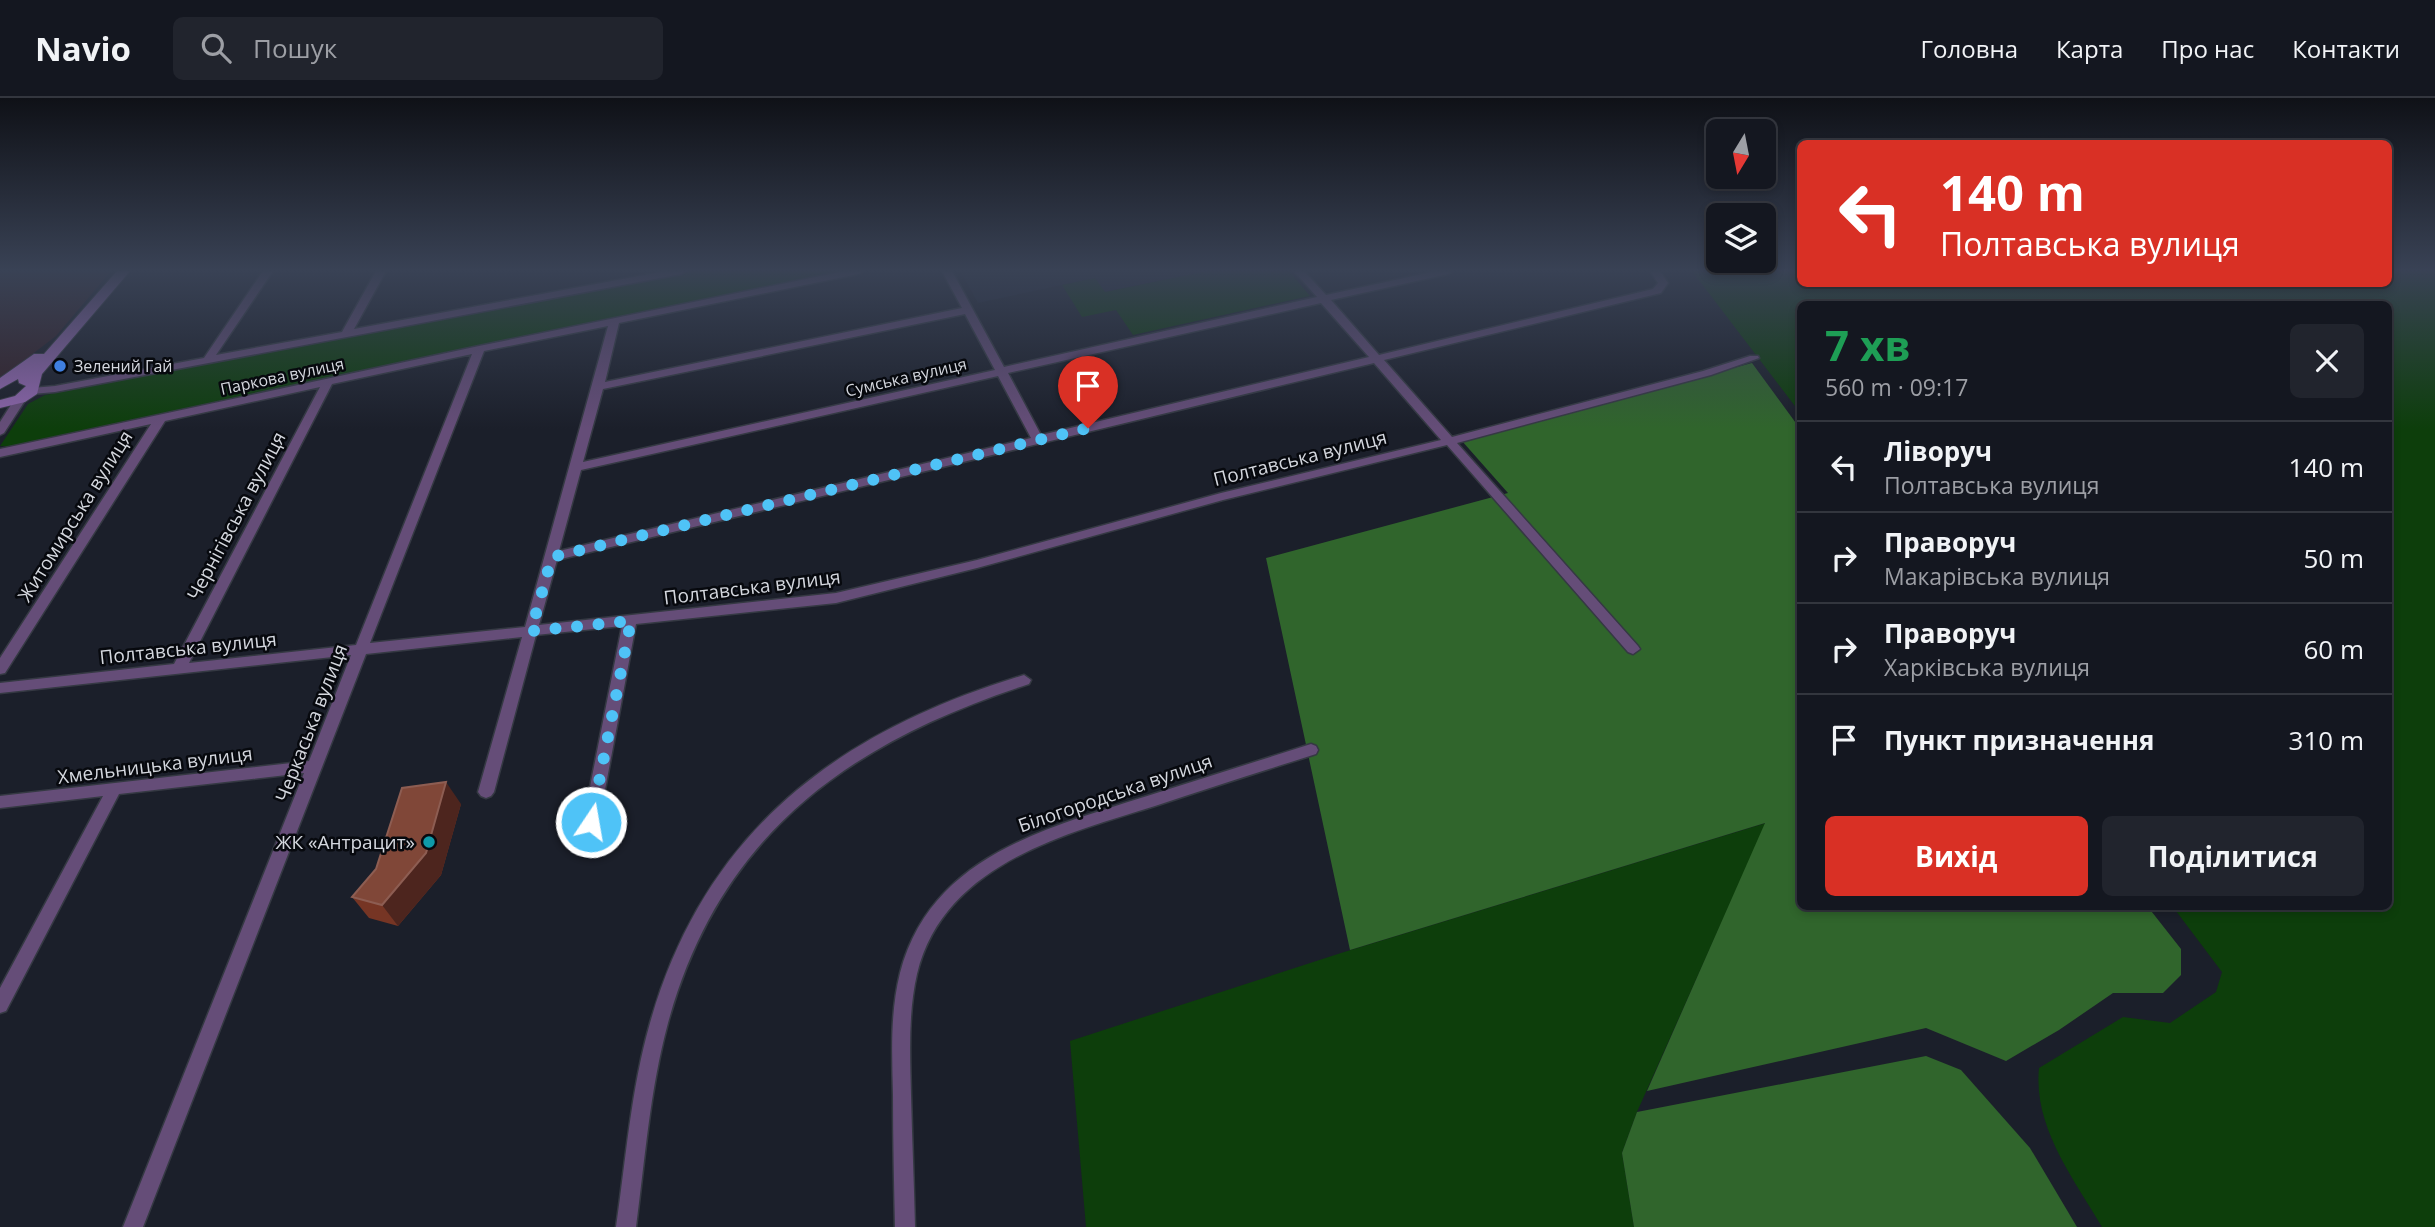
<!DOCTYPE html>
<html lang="uk">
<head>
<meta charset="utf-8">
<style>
  :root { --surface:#141720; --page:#21242d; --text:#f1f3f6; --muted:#9d9fa5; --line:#33363e; --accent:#d93025 }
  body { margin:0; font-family:"Open Sans",sans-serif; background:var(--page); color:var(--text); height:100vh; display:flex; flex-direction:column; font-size:26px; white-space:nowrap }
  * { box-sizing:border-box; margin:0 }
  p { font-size:23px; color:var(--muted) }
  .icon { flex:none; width:38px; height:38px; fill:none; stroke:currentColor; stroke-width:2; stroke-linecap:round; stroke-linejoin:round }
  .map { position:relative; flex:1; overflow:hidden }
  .panel { position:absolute; left:1797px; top:203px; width:595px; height:609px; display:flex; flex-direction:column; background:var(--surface); border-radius:10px; box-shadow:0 4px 10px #0003,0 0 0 2px var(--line) }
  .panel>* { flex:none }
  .banner { position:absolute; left:1797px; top:42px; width:595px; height:147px; border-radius:10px; box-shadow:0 4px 10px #0003,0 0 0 2px var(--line); background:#d93025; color:#fff; overflow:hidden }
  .needle { width:46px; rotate:190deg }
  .controls { position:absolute; left:1706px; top:21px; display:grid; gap:14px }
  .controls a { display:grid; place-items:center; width:70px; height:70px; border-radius:10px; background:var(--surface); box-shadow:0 4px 10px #0003,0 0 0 2px var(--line); font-size:35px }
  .pin { position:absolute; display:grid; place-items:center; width:60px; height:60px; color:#fff; margin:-72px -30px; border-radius:50% 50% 50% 0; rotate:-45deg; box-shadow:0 0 7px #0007 }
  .pin .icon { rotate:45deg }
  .me { position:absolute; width:77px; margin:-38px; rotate:12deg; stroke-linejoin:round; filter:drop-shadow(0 0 5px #0008) }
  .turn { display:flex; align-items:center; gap:24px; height:147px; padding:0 28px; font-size:32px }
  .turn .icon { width:91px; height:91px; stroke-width:2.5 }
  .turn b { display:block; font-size:49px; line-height:60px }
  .round { display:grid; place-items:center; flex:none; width:74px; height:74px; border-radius:10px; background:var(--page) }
  .summary { display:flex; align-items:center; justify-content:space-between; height:119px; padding:0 28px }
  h1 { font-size:42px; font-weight:700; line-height:52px; color:#1e9e55 }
  .action { display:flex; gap:14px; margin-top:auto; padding:14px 28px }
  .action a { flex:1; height:80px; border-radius:10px; background:var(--accent); color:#fff; font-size:28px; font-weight:700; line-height:80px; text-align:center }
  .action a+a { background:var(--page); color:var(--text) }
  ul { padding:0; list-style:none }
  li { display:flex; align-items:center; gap:21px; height:91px; padding:0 28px; border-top:2px solid var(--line) }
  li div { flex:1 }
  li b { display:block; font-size:26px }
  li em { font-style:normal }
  header { display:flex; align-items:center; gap:42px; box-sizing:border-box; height:98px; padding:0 35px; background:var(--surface); border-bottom:2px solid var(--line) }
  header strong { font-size:33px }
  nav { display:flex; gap:38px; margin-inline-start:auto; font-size:24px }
  .search { width:490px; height:63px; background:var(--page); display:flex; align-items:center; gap:18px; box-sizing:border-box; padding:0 24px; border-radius:10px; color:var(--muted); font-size:26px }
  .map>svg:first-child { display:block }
</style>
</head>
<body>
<header>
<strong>Navio</strong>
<div class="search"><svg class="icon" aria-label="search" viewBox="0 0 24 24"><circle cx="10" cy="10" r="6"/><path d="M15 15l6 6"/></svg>Пошук</div>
<nav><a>Головна</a><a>Карта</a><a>Про нас</a><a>Контакти</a></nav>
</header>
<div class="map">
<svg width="2435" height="1129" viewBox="0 0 2435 1129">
  <rect width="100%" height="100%" fill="#1b1f2a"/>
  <path fill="#322028" d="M 0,173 L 111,173 L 56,238 L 0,281 Z"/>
  <path fill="#202637" d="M 960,173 L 1207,173 L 1104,194 L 1094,180 L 978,205 Z"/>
  <g fill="#0d3e0b">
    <path d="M 692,173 L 849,173 L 586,226 L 15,349 L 0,348 L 28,306 L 45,297 Z"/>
    <path d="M 1207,173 L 1289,173 L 1310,198 L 1133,237 L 1116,212 L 1082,219 L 1062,187 L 1095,180 L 1105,194 Z"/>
    <path d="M 1692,173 L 1801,173 L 1801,186 L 2389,186 L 2389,173 L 2435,173 L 2435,1129 L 2102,1129 C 2074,1081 2033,1029 2039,970 L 2123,919 L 2170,925 L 2216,894 L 2222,874 L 2173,809 L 2389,808 L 2389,206 L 1801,206 L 1801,316 Z"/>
    <path d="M 1766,725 L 1637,1014 L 1622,1055 L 1634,1129 L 1086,1129 L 1070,943 L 1341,855 Z"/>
  </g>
  <g fill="#30652c">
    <path d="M 1752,265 L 1801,332 L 1801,808 L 2148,809 L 2181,851 L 2181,877 L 2163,895 L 2113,895 L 2059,932 L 2006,963 L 1926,930 L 1647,993 L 1765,725 L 1350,852 L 1266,460 L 1508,395 L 1462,343 Z"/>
    <path d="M 1926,958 L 1961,972 L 2030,1050 L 2077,1129 L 1634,1129 L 1622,1055 L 1637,1014 Z"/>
  </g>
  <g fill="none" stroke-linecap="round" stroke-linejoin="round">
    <g stroke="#353943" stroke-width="3">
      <g id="street">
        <path d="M 263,173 L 273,173 L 216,257 L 342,234 L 376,173 L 386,173 L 354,231 L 666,173 L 686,173 L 681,176 L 55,294 L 32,296 L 26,293 L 32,290 L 55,288 L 204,260 Z"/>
        <path d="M 845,173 L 863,173 L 858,176 L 619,225 L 605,284 L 962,210 L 942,173 L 952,173 L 1004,269 L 1317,199 L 1294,173 L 1304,173 L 1326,197 L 1436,173 L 1453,173 L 1448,176 L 1331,202 L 1379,257 L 1653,191 L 1658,185 L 1650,173 L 1660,173 L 1668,185 L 1661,195 L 1384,262 L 1452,339 L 1703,273 L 1750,258 L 1758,258 L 1759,260 L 1711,277 L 1457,345 L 1638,548 L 1640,551 L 1633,556 L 1628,554 L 1447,347 L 1223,402 L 977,470 L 836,505 L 636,526 L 599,724 L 597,728 L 591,730 L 585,728 L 583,724 L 622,528 L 536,537 L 494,694 L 491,698 L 486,700 L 481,698 L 478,694 L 522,539 L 366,556 L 143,1129 L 123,1129 L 304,675 L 119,696 L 6,913 L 0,915 L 0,890 L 103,698 L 0,710 L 0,698 L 309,663 L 351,557 L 0,595 L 0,585 L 174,566 L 320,289 L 165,323 L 5,575 L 0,576 L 0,560 L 151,326 L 0,359 L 0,351 L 479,248 ZM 1321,205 L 1369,259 L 1041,337 L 1008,275 ZM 965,216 L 995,272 L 583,364 L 603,291 ZM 608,228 L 525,529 L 370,545 L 484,253 ZM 472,256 L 356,547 L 189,565 L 332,286 ZM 1374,265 L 1441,342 L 1221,395 L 977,462 L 836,495 L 539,527 L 557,462 ZM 998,278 L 1031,340 L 559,453 L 581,372 Z"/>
        <path d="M 20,298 L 26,301 L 4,335 L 0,337 L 0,324 L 16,299 Z"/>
        <path d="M 1024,577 L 1031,582 L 1029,586 C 850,644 720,735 668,925 C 650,991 645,1061 636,1129 L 616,1129 C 626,1061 631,991 650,925 C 705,732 839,633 1024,577 Z"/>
        <path d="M 1311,646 L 1316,648 L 1318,652 L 1316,656 C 1263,673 1209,690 1155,708 C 1062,737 943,767 917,876 C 908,915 910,957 911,997 C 912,1041 914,1085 915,1129 L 895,1129 C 894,1085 893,1041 893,997 C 892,956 890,915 900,875 C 930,759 1044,731 1144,699 C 1200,681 1255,664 1311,646 Z"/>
      </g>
    </g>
    <g stroke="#353943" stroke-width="2">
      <path id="secondary" d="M 117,173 L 130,173 L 42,276 L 37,296 L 25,304 L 0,310 L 0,302 L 15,298 L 26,288 L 19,285 L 18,281 L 0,291 L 0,280 L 34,256 L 44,256 Z"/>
    </g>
    <use href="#street" fill="#654d78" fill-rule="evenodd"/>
    <use href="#secondary" fill="#8d65ab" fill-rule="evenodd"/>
  </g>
  <path fill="#763524" d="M 461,706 L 441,777 L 398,828 L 369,820 L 352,799 Z"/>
  <path fill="#4d251e" d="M 446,684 L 461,706 L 441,777 L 398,828 L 382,807 Z"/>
  <path fill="#804738" stroke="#8d5d52" stroke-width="2" d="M 446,684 L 426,755 L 382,807 L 352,799 L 376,771 L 402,690 Z"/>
  <linearGradient id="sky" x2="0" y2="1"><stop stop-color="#0f1117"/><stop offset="0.52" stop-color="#394255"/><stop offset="1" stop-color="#394255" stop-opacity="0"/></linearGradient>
  <rect width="2435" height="331" fill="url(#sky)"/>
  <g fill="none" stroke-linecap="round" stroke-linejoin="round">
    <path stroke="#4fc3f7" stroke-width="12" stroke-dasharray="0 21.6" d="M 591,724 L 631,523 L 531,533 L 552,459 L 1088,330"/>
  </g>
  <circle fill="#3f7fe0" stroke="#07090e" stroke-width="2.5" cx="60" cy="268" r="7"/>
  <circle fill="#0f9aa8" stroke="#07090e" stroke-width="2.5" cx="429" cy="744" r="7"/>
  <g text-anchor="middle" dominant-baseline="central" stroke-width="5" stroke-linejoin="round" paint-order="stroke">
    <g font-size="16" fill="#d4d7de" stroke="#07090e" text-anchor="start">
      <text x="74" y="268">Зелений Гай</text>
    </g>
    <g font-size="16" fill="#d4d7de" stroke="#07090e">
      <text transform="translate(282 278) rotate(-12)">Паркова вулиця</text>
      <text transform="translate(906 279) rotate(-13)">Сумська вулиця</text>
    </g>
    <g font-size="19" fill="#d4d7de" stroke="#07090e">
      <text transform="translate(1300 360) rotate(-14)">Полтавська вулиця</text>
      <text transform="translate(75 418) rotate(-58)">Житомирська вулиця</text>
      <text transform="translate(236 418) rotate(-62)">Чернігівська вулиця</text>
      <text transform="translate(752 489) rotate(-7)">Полтавська вулиця</text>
      <text transform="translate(188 550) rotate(-6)">Полтавська вулиця</text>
      <text transform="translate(311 625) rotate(-69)">Черкаська вулиця</text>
      <text transform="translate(155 667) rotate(-7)">Хмельницька вулиця</text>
      <text transform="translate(1115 695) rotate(-19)">Білогородська вулиця</text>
    </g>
    <g font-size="19" fill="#d4d7de" stroke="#07090e" text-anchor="end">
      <text x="415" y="744">ЖК «Антрацит»</text>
    </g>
  </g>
</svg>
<div class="controls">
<a><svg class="needle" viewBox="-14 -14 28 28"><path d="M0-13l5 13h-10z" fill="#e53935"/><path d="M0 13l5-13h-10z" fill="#9d9fa5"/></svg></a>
<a><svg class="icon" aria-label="layers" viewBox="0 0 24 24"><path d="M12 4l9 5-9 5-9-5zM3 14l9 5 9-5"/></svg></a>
</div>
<div class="pin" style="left:1088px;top:330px;background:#d93025"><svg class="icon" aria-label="arrive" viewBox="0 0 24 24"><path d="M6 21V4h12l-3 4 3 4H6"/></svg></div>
<svg class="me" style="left:591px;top:724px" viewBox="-20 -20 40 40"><circle r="17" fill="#4fc3f7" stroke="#fff" stroke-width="3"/><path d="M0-11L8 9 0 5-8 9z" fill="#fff"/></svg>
<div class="banner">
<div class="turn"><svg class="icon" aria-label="left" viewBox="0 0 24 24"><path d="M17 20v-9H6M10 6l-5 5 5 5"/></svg><div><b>140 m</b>Полтавська вулиця</div></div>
</div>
<section class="panel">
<div class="summary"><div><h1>7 хв</h1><p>560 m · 09:17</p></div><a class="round"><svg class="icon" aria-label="close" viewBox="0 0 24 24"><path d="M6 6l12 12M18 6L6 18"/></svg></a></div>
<ul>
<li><svg class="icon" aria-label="left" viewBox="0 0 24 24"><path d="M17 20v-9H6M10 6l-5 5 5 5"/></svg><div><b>Ліворуч</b><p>Полтавська вулиця</p></div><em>140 m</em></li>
<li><svg class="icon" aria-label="right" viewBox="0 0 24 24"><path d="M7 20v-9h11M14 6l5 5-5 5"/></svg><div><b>Праворуч</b><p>Макарівська вулиця</p></div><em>50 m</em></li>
<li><svg class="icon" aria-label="right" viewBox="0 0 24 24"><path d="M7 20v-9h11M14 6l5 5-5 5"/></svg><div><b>Праворуч</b><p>Харківська вулиця</p></div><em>60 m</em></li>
<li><svg class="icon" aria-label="arrive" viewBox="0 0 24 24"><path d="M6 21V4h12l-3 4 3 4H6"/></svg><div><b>Пункт призначення</b></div><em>310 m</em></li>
</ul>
<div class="action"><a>Вихід</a><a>Поділитися</a></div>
</section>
</div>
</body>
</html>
